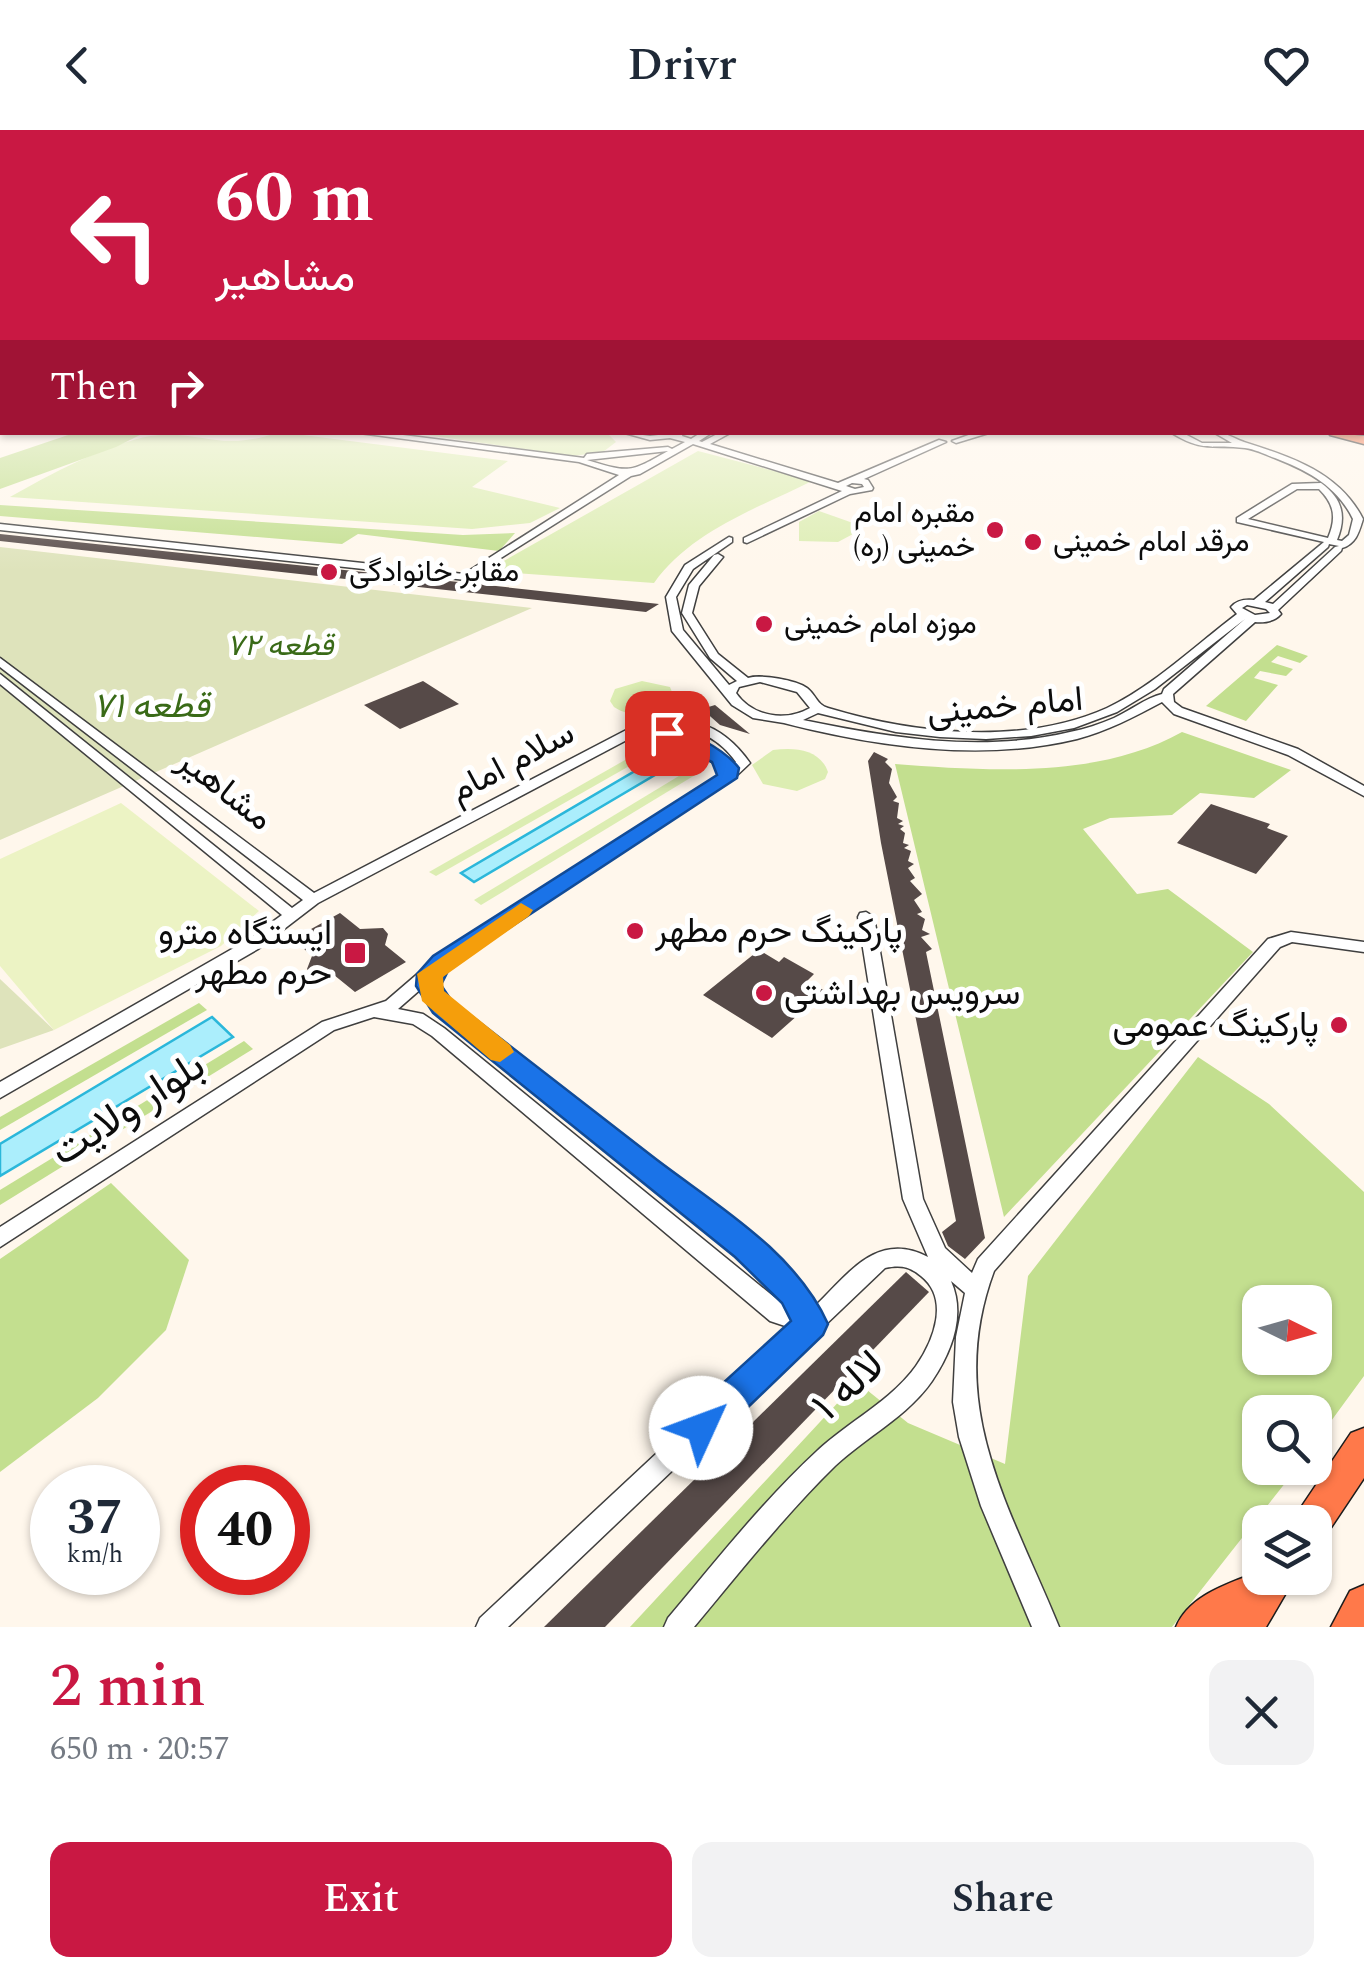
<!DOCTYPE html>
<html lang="en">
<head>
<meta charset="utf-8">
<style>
  :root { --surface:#fff; --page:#f2f2f3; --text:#1f2937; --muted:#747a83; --accent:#c91843 }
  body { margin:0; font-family:Spectral,Vazirmatn,serif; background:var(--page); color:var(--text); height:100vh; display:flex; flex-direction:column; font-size:38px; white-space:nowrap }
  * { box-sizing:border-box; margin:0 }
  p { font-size:32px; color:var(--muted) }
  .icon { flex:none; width:55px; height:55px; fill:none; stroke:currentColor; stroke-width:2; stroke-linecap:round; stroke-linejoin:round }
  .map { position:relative; height:1497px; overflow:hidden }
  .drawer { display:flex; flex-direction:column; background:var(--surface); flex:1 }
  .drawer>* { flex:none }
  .hud { position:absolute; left:0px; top:0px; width:1365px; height:305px; box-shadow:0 2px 8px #0004; background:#c91843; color:#fff; overflow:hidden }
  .needle { width:65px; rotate:95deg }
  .tools { position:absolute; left:1242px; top:1155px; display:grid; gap:20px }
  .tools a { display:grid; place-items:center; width:90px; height:90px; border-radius:20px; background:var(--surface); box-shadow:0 2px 8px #0004; font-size:50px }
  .speed { position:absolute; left:30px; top:1335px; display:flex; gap:20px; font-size:50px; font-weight:700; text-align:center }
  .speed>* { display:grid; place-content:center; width:130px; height:130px; border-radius:50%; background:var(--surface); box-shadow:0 2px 8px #0004; line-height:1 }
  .speed small { font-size:25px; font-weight:400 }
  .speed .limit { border:15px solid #d22; background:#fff; color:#111 }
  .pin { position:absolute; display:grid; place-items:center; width:85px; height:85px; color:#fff; margin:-42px; border-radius:20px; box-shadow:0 5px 15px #0006 }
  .me { position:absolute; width:110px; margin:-55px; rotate:47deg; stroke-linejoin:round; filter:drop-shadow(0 0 8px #0008) }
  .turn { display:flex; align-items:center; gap:35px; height:210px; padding:0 50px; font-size:45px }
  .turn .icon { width:130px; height:130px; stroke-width:2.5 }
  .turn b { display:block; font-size:70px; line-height:85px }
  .then { display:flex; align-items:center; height:95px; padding:0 50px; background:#0003; gap:20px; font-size:38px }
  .round { display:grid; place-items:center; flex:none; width:105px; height:105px; border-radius:20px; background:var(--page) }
  .head { display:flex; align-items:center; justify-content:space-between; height:170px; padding:0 50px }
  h1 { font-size:60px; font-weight:600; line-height:75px; color:var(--accent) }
  .primary-button { display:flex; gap:20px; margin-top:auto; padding:20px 50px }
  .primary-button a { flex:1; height:115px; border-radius:20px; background:var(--accent); color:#fff; font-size:40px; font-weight:600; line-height:115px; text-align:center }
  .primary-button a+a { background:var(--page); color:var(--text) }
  header { display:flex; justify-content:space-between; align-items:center; height:130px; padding:0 50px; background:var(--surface); font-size:45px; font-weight:600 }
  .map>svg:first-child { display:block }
</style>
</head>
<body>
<header><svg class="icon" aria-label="back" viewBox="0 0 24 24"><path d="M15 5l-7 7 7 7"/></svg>Drivr<svg class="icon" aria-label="heart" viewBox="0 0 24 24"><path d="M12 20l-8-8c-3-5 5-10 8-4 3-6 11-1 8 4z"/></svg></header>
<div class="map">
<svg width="1364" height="1497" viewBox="0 0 1364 1497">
  <rect width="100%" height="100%" fill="#fff7ec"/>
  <g fill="#dcedb2">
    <path d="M 279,302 L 508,331 L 472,357 L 560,378 L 530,393 L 472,399 L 10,367 C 47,346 108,313 151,306 C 199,299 221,323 279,302 Z"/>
    <path d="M 606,302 L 616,312 L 603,322 L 573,326 L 413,303 Z"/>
    <path d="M 698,321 L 812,351 C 756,379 691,401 654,453 L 486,441 Z"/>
    <path d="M 819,381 L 853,393 L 853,404 L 838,412 L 799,411 L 799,392 Z"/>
    <path d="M 642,551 L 670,557 L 676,572 C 659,589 633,589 614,577 L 610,571 L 615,559 Z"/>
    <path d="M 653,614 L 661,618 L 436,746 L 429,742 Z"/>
    <path d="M 773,620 C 795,617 820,619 828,642 L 825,649 L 797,661 L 763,654 L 752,635 Z"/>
    <path d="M 697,635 L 705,639 L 481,775 L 474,770 Z"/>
  </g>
  <g fill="#c3df8f" fill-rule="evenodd">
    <path d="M 74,303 L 144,303 L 116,317 L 0,359 L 0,328 Z"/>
    <path d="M 0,375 L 463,405 L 515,403 L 499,421 L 358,404 L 342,414 L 0,386 Z"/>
    <path d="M 1277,515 L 1308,526 L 1300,533 L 1278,526 L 1271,532 L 1293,539 L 1286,546 L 1260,541 L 1254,548 L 1278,555 L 1246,591 L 1206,576 Z"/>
    <path d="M 1182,602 L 1291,640 L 1254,668 L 1200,663 L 1172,685 L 1110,688 L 1083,699 L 1137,764 L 1168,759 L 1253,822 L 1004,1087 L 895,634 C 988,641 1098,649 1182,602 Z"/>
    <path d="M 199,873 L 207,880 L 0,1000 L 0,987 Z"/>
    <path d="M 244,911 L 253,919 L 0,1075 L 0,1060 Z"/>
    <path d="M 1198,927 L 1269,974 L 1364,1062 L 1364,1246 L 1315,1313 L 1315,1282 L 1260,1282 L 1260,1338 L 1297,1338 L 1172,1497 L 630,1497 L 857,1252 L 908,1293 L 1005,1334 L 1028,1146 ZM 1260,1172 L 1315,1172 L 1315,1228 L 1260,1228 Z"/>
    <path d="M 111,1053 L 189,1130 L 166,1200 L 98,1268 L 0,1342 L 0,1129 Z"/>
  </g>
  <g fill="#dee3bb">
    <path d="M 0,417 L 532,478 L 0,710 Z"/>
    <path d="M 0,849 L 54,900 L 0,919 Z"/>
  </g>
  <path fill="#ecf3c4" d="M 121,673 L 259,781 L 221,816 L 54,900 L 0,836 L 0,729 Z"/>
  <g fill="#abeefc" stroke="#2bb7da" stroke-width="2.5">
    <path d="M 669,621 L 682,629 L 474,752 L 461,743 Z"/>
    <path d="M 212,887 L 233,907 L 0,1046 L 0,1014 Z"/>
  </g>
  <g fill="#564a48">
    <path d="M 0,404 L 468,453 L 659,474 L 646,482 L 0,411 Z"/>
    <path d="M 423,551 L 459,574 L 400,599 L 364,575 Z"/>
    <path d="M 715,575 L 750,604 L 720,595 L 702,579 Z"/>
    <path d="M 874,622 L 888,629 L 885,632 L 892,639 L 889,653 L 897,667 L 893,671 L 899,673 L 897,688 L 903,691 L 898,694 L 904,696 L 900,699 L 905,703 L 903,713 L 909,715 L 904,718 L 911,721 L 908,731 L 914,734 L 908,738 L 915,748 L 910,751 L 922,764 L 914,770 L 922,782 L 917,784 L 925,789 L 922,800 L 930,804 L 921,807 L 932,819 L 926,822 L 985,1108 L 965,1129 L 948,1116 L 942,1102 L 956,1091 L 881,713 L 868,631 Z"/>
    <path d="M 1211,674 L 1270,694 L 1267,698 L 1288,706 L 1256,744 L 1177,713 Z"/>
    <path d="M 340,783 L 360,799 L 383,798 L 388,804 L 385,815 L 406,832 L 355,862 L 334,845 L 311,844 L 307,839 L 312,826 L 293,809 Z"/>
    <path d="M 759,820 L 779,832 L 784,827 L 814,844 L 807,851 L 825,861 L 772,908 L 703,865 Z"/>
    <path d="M 906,1142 L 929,1162 L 605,1497 L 544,1497 Z"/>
  </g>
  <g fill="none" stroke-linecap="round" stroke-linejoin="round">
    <g stroke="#3f3f3f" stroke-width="3">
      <g id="minor">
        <path d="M 352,302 L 379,302 L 584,328 L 587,324 L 668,317 L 672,319 L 685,312 L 670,308 L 650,310 L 621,302 L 650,306 L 683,302 L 682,306 L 691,309 L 702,302 L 713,302 L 699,311 L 702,312 L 721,302 L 732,302 L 710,314 L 838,353 L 939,310 L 946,312 L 864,349 L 868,350 L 873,358 L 872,360 L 850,364 L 747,413 L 744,412 L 744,408 L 842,361 L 693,314 L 640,344 L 631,346 L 466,450 L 0,400 L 0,394 L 464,444 L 619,345 L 579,332 ZM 668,321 C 629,343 630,343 587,330 ZM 852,353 L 862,354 L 864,357 L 855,359 L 846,356 Z"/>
        <path d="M 977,302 L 992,302 L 956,313 L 952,311 Z"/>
        <path d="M 1170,302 L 1181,302 L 1202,313 L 1232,313 L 1213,302 C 1225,302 1233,308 1244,312 C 1291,327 1339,342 1363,389 C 1359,402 1356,414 1342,418 L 1341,421 L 1278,480 L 1281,484 C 1275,491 1265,493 1255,492 L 1173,564 L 1174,572 L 1182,578 L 1298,619 L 1364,656 L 1364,666 L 1288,625 L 1174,584 L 1162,572 C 1134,587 1107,601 1077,609 C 983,632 877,617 784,593 L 753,588 L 732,575 L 672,501 L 666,467 L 685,435 L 729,407 L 732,408 L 732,412 L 693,439 L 676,467 L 683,500 L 729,555 L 737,551 L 710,528 L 682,483 L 689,455 L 714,425 L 718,424 L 723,427 L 699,456 L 692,483 L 718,524 L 748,548 C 761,544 796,550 807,558 C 816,565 817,575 828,578 C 914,604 1022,616 1107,578 C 1152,557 1196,515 1237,484 L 1231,477 C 1237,470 1245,469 1254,470 L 1324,412 L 1237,392 L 1237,388 L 1292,354 L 1321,353 C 1342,368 1347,386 1337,410 L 1342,411 L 1349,405 L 1353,389 C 1337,356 1308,341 1275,328 C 1266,325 1255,319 1245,318 C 1211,314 1204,323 1170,302 ZM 1297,359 L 1319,359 C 1334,374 1337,387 1328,408 L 1248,389 ZM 1329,414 L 1339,416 L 1335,417 L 1273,474 L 1265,472 L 1328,417 ZM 1247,475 L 1266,479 L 1270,483 L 1255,485 L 1242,478 ZM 1245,489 L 1164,559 L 1162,564 C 1145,568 1130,581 1114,588 C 1100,594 1085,599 1070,602 C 982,623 890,608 803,590 L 818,583 L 896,602 L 940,607 L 986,609 L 1031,606 L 1074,598 L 1117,582 L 1155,559 ZM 760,552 L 797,562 L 810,578 C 785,592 753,587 736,563 L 739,557 Z"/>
        <path d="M 0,528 L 314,763 L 634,596 C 682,582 720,590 750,633 L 732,650 L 448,836 L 438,844 L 439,862 L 448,872 L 753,1111 L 801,1156 L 813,1178 C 848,1145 876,1100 928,1127 L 903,1069 L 858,787 L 860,783 L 866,782 L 874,787 L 923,1069 L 945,1118 L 972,1143 L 978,1129 L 1268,809 L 1291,802 L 1364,812 L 1364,822 L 1292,812 L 1280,817 L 994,1141 C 944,1275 1010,1377 1059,1497 L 1032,1497 L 981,1376 L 959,1307 L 953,1272 L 956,1207 L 965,1163 L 951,1151 C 966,1185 952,1221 932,1251 C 908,1286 866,1307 835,1336 C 784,1386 740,1442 694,1497 L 664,1497 L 668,1488 C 716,1431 762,1372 817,1321 C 848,1292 891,1271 916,1236 C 934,1210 950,1169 921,1146 C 909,1136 900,1135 885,1138 L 508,1497 L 476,1497 L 480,1488 L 791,1198 L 770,1191 L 432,906 L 413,894 L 374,887 L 334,900 L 0,1117 L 0,1097 L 322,892 L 386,871 L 436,828 L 721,645 L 722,639 L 683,612 L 640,603 L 318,773 L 258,819 L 0,968 L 0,952 L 246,811 L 282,785 L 0,554 L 0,544 L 292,778 L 303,770 L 0,537 ZM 669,595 C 697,598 720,609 736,632 L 733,635 L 692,606 L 653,598 ZM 422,858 L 425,868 L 436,880 L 739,1123 L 785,1170 L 790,1178 L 785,1176 L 444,898 L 423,884 L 398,879 Z"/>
      </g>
    </g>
    <g stroke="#1d1d1d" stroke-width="3">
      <g id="highway">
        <rect x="1362" y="288" width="2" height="8"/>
        <path d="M 1328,302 L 1364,306 L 1364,314 L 1330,305 Z"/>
        <path d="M 1364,1298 L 1364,1348 L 1326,1405 L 1315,1410 L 1315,1392 L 1294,1392 L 1300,1379 L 1351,1303 Z"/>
        <path d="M 1260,1441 L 1260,1448 L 1286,1448 L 1290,1456 L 1266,1497 L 1176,1497 C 1190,1464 1229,1454 1260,1441 Z"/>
        <path d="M 1364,1455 L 1364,1497 L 1331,1497 L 1350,1461 Z"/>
      </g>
    </g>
    <use href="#minor" fill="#fff" fill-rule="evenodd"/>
    <use href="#highway" fill="#ff794a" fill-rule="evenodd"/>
  </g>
  <linearGradient id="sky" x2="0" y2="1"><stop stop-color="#8fcbf0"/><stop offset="0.52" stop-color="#fffbf6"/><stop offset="1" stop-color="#fffbf6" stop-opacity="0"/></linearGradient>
  <rect width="1364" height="442" fill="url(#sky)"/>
  <path fill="#1a73e8" stroke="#114b97" stroke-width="2.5" d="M 660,599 C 683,595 725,620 739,638 L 737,648 L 450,837 L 441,855 L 451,870 C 518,922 585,974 652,1026 C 714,1074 795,1120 828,1194 L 823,1205 L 713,1311 L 701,1316 L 688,1311 L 683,1298 L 688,1285 L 791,1191 L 782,1173 L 735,1127 L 433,883 L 416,856 L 417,844 L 433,826 L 717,645 L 712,632 L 660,607 Z"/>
  <path fill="#f59e0b" d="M 521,773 L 533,780 L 529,786 L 443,847 L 444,861 L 510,915 L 514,922 L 500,932 L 491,930 L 422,871 L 417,844 Z"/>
  <g fill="#c91843" stroke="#fff" stroke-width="4">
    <circle cx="995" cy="400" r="10"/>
    <circle cx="1033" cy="412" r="10"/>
    <circle cx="329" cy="442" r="10"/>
    <circle cx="764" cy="494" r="10"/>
    <circle cx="635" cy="801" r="10"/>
    <rect x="343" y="811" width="24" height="24" rx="5"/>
    <circle cx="764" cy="863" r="10"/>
    <circle cx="1339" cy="895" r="10"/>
  </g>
  <g text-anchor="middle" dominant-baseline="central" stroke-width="10" stroke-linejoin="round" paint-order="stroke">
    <g font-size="30" fill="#0c0c0c" stroke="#fff" text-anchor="start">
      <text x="975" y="383" text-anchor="end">مقبره امام<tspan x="975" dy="34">خمینی (ره)</tspan></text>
      <text x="1053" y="412">مرقد امام خمینی</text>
      <text x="349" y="442">مقابر خانوادگی</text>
      <text x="784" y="494">موزه امام خمینی</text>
    </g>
    <g font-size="30" font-style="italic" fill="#396a17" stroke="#fff">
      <text x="280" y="516">قطعه ۷۲</text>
    </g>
    <g font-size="35" font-style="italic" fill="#396a17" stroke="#fff">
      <text x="151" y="576">قطعه ۷۱</text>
    </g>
    <g font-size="35" fill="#0c0c0c" stroke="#fff">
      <text transform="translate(1005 576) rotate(-5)">امام خمینی</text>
      <text transform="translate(512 632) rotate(-28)">سلام امام</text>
      <text transform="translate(225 660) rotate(38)">مشاهیر</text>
    </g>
    <g font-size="35" fill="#0c0c0c" stroke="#fff" text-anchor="start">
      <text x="655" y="801">پارکینگ حرم مطهر</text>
      <text x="332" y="803" text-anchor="end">ایستگاه مترو<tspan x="332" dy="40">حرم مطهر</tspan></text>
      <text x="784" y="863">سرویس بهداشتی</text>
      <text x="1319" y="895" text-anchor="end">پارکینگ عمومی</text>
    </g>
    <g font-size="42" fill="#0c0c0c" stroke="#fff">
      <text transform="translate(128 979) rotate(-33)">بلوار ولایت</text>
      <text transform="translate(849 1256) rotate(-42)">لاله ۱</text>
    </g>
  </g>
</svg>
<div class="tools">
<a><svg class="needle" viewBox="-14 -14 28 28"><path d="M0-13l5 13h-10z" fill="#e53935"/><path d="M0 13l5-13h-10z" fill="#747a83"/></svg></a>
<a><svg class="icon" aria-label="search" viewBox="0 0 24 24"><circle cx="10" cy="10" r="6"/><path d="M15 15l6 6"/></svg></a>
<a><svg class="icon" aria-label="layers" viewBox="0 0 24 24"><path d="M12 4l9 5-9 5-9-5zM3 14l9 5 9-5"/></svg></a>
</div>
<div class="speed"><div>37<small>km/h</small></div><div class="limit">40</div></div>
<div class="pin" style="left:667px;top:603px;background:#d93025"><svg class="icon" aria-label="arrive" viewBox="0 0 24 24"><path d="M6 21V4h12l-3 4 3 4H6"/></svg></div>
<svg class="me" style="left:701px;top:1298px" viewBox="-20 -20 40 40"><circle r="19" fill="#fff"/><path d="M0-13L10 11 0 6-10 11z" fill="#1a73e8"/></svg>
<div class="hud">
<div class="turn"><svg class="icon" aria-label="left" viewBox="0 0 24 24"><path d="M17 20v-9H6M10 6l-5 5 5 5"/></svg><div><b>60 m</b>مشاهیر</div></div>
<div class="then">Then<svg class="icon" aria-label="right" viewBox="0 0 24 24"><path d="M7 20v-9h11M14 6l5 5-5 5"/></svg></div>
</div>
</div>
<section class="drawer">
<div class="head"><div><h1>2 min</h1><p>650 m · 20:57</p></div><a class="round"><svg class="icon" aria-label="close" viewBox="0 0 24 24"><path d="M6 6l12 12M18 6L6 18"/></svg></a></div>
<div class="primary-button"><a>Exit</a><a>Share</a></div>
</section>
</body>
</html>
